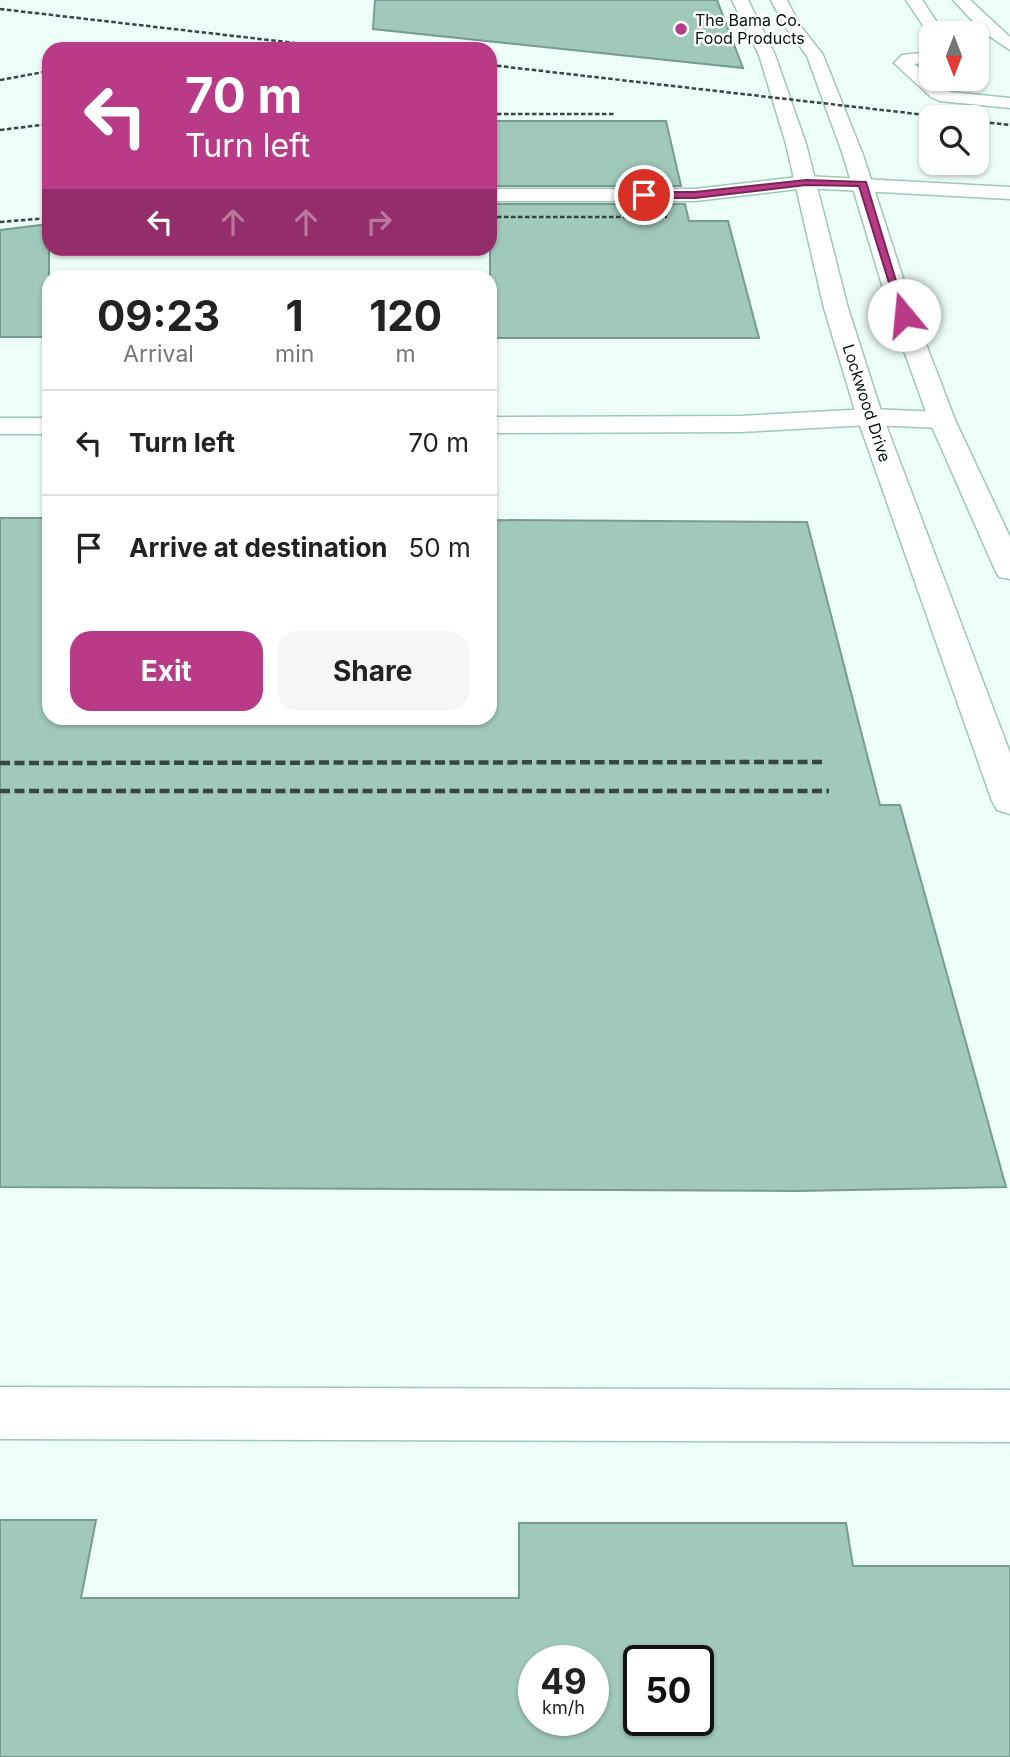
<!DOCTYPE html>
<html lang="en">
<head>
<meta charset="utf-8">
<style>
  :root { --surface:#fff; --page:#f6f6f6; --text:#222; --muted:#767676; --line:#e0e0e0; --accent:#b93a86 }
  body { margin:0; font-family:Inter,sans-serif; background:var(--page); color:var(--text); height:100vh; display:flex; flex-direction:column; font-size:26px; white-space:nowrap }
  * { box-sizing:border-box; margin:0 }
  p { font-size:23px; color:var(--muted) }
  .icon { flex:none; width:38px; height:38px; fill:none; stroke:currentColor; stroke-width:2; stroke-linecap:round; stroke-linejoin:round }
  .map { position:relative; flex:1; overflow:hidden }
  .details { position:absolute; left:42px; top:270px; width:455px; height:455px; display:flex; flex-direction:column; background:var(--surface); border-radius:21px; box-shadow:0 2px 5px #0004 }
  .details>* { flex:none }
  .banner { position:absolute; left:42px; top:42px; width:455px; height:214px; border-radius:21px; box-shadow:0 2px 5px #0004; background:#b93a86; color:#fff; overflow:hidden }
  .needle { width:46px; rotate:180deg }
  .buttons { position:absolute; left:919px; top:21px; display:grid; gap:14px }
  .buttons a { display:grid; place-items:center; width:70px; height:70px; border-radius:14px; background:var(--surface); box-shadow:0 2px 5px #0004; font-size:35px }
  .speed { position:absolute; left:518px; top:1645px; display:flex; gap:14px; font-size:35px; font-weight:700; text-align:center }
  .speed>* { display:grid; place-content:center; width:91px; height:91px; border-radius:50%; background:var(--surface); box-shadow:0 2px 5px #0004; line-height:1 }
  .speed small { font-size:18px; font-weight:400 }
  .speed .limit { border:4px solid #111; border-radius:10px; background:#fff; color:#111 }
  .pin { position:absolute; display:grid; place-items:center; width:60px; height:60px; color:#fff; margin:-30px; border:4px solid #fff; border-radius:50%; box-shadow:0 2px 7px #0007 }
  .me { position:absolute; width:77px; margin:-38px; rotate:343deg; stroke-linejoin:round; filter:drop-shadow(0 0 5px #0008) }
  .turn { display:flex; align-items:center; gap:24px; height:147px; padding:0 28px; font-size:32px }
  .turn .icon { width:91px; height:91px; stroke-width:2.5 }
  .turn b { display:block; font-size:49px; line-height:60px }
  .lanes { display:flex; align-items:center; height:66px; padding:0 28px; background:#0003; justify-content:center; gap:35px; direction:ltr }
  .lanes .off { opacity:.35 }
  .eta { display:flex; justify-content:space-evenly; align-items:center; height:119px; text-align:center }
  .eta b { font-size:42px; font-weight:700; line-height:49px }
  .cta { display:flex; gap:14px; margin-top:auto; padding:14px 28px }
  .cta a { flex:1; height:80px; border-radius:21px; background:var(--accent); color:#fff; font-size:28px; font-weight:700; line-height:80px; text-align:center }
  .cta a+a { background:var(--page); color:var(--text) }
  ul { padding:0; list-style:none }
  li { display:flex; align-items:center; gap:21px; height:105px; padding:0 28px; border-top:2px solid var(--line) }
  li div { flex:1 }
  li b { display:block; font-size:26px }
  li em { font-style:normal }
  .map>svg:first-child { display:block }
</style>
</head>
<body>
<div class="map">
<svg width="1010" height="1757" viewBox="0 0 1010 1757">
  <rect width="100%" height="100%" fill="#edfdf7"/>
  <g fill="#a0c9bb" stroke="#759c8f" stroke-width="2" fill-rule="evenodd">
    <path d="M 375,0 L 717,0 L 743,68 L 373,29 Z"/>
    <path d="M 490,121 L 666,121 L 681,186 L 490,186 Z"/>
    <path d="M 490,204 L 685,204 L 689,221 L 728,221 L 759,338 L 490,338 Z"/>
    <path d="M 49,224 L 49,337 L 0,337 L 0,230 Z"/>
    <path d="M 0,518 L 49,518 L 49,718 L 490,718 L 490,520 L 807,522 L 880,805 L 900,805 L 1006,1187 L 797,1191 L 0,1187 Z"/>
    <path d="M 0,1520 L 96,1520 L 81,1598 L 519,1598 L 519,1523 L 846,1523 L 853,1566 L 1010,1566 L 1010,1757 L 0,1757 ZM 534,1661 L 593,1661 L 593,1720 L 534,1720 ZM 639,1661 L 698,1661 L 698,1720 L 639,1720 Z"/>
  </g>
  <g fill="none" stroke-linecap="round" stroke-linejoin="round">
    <g stroke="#9ec7b9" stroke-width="3">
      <g id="minor">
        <path d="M 906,0 L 922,0 L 944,33 L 931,33 L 930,36 Z"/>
        <path d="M 953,0 L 970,0 L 1010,37 L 1010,50 L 983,32 Z"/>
        <path d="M 931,52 L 931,62 L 914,64 L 950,92 L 1010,98 L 1010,108 L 940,101 L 931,97 L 894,63 L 902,55 Z"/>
        <path d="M 806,176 L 1010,187 L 1010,199 L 806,188 L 695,201 L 490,201 L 490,189 L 695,189 Z"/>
        <path d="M 870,409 L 942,412 L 951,414 L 955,420 L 951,426 L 942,428 L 870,425 L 740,432 L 490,433 L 490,417 L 740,416 Z"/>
        <rect x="0" y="418" width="49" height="16"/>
        <path d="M 0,1387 L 1010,1390 L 1010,1442 L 0,1439 Z"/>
      </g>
    </g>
    <g stroke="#9ec7b9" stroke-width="3">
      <g id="major">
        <path d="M 732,0 L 748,0 L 775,55 L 806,144 L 848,308 L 883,417 L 1010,753 L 1010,814 L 997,810 L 992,801 L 857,417 L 824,308 L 786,144 L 759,55 Z"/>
        <path d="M 771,0 L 787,0 L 799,24 L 823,55 L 863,155 L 915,315 L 955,420 L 1010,537 L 1010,579 L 999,577 L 995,570 L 929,420 L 891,315 L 843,155 L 807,56 L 784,25 Z"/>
      </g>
    </g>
    <use href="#minor" fill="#fff" fill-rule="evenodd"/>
    <use href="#major" fill="#fff" fill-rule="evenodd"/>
    <g stroke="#374641" stroke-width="2.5" stroke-dasharray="4.5 2.5" stroke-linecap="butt">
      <path d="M 0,9 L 347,49"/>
      <path d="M 490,65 L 943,117"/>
      <path d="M 0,80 L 49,71"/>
      <path d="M 490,114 L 616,114"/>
      <path d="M 976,121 L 1010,125"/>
      <path d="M 0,130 L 49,124"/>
      <path d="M 490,217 L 667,217"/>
      <path d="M 0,222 L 49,218"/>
    </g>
    <g stroke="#374641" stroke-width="4.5" stroke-dasharray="10 4.5" stroke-linecap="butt">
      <path d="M 0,763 L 825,762"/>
      <path d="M 0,791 L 829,791"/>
    </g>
  </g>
  <path fill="#b93a86" stroke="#782657" stroke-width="2" d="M 806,180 L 866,182 L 907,317 L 899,315 L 859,186 L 806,185 L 695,198 L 644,198 L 640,195 L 644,192 L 695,192 Z"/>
  <circle fill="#b93a86" stroke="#fff" stroke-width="2.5" cx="681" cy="29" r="7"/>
  <g text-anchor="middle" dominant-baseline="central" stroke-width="5" stroke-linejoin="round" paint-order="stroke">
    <g font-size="16" fill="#03110c" stroke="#fff" text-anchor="start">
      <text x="695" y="20">The Bama Co.<tspan x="695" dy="18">Food Products</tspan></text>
    </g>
    <g font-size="16" fill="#03110c" stroke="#fff">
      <text transform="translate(867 403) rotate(72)">Lockwood Drive</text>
    </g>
  </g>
</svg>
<div class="buttons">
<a><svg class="needle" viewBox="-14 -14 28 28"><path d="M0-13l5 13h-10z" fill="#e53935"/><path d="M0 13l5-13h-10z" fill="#767676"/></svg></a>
<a><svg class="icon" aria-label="search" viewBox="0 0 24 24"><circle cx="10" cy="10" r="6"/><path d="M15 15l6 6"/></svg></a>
</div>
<div class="speed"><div>49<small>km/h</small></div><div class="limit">50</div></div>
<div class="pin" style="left:644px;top:195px;background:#d93025"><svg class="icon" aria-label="arrive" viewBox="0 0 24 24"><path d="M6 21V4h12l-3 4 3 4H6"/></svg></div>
<svg class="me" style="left:904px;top:315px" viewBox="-20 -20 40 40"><circle r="19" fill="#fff"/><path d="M0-13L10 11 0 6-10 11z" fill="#b93a86"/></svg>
<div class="banner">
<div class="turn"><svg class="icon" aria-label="left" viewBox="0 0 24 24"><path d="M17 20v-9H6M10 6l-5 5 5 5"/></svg><div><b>70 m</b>Turn left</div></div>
<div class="lanes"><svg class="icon" aria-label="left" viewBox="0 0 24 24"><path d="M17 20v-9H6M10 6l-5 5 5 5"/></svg><svg class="icon off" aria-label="ahead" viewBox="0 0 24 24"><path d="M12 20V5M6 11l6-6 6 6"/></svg><svg class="icon off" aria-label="ahead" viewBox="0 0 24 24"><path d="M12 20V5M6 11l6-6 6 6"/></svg><svg class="icon off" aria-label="right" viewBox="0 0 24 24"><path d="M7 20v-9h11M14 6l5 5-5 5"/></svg></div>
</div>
<section class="details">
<div class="eta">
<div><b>09:23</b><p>Arrival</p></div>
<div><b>1</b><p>min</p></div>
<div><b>120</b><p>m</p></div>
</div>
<ul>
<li><svg class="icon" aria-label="left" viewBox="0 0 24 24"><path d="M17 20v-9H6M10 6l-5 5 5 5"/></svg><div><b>Turn left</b></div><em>70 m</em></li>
<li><svg class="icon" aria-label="arrive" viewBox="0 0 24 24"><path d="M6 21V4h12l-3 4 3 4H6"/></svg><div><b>Arrive at destination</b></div><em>50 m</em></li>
</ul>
<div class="cta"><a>Exit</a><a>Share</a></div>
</section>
</div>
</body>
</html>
